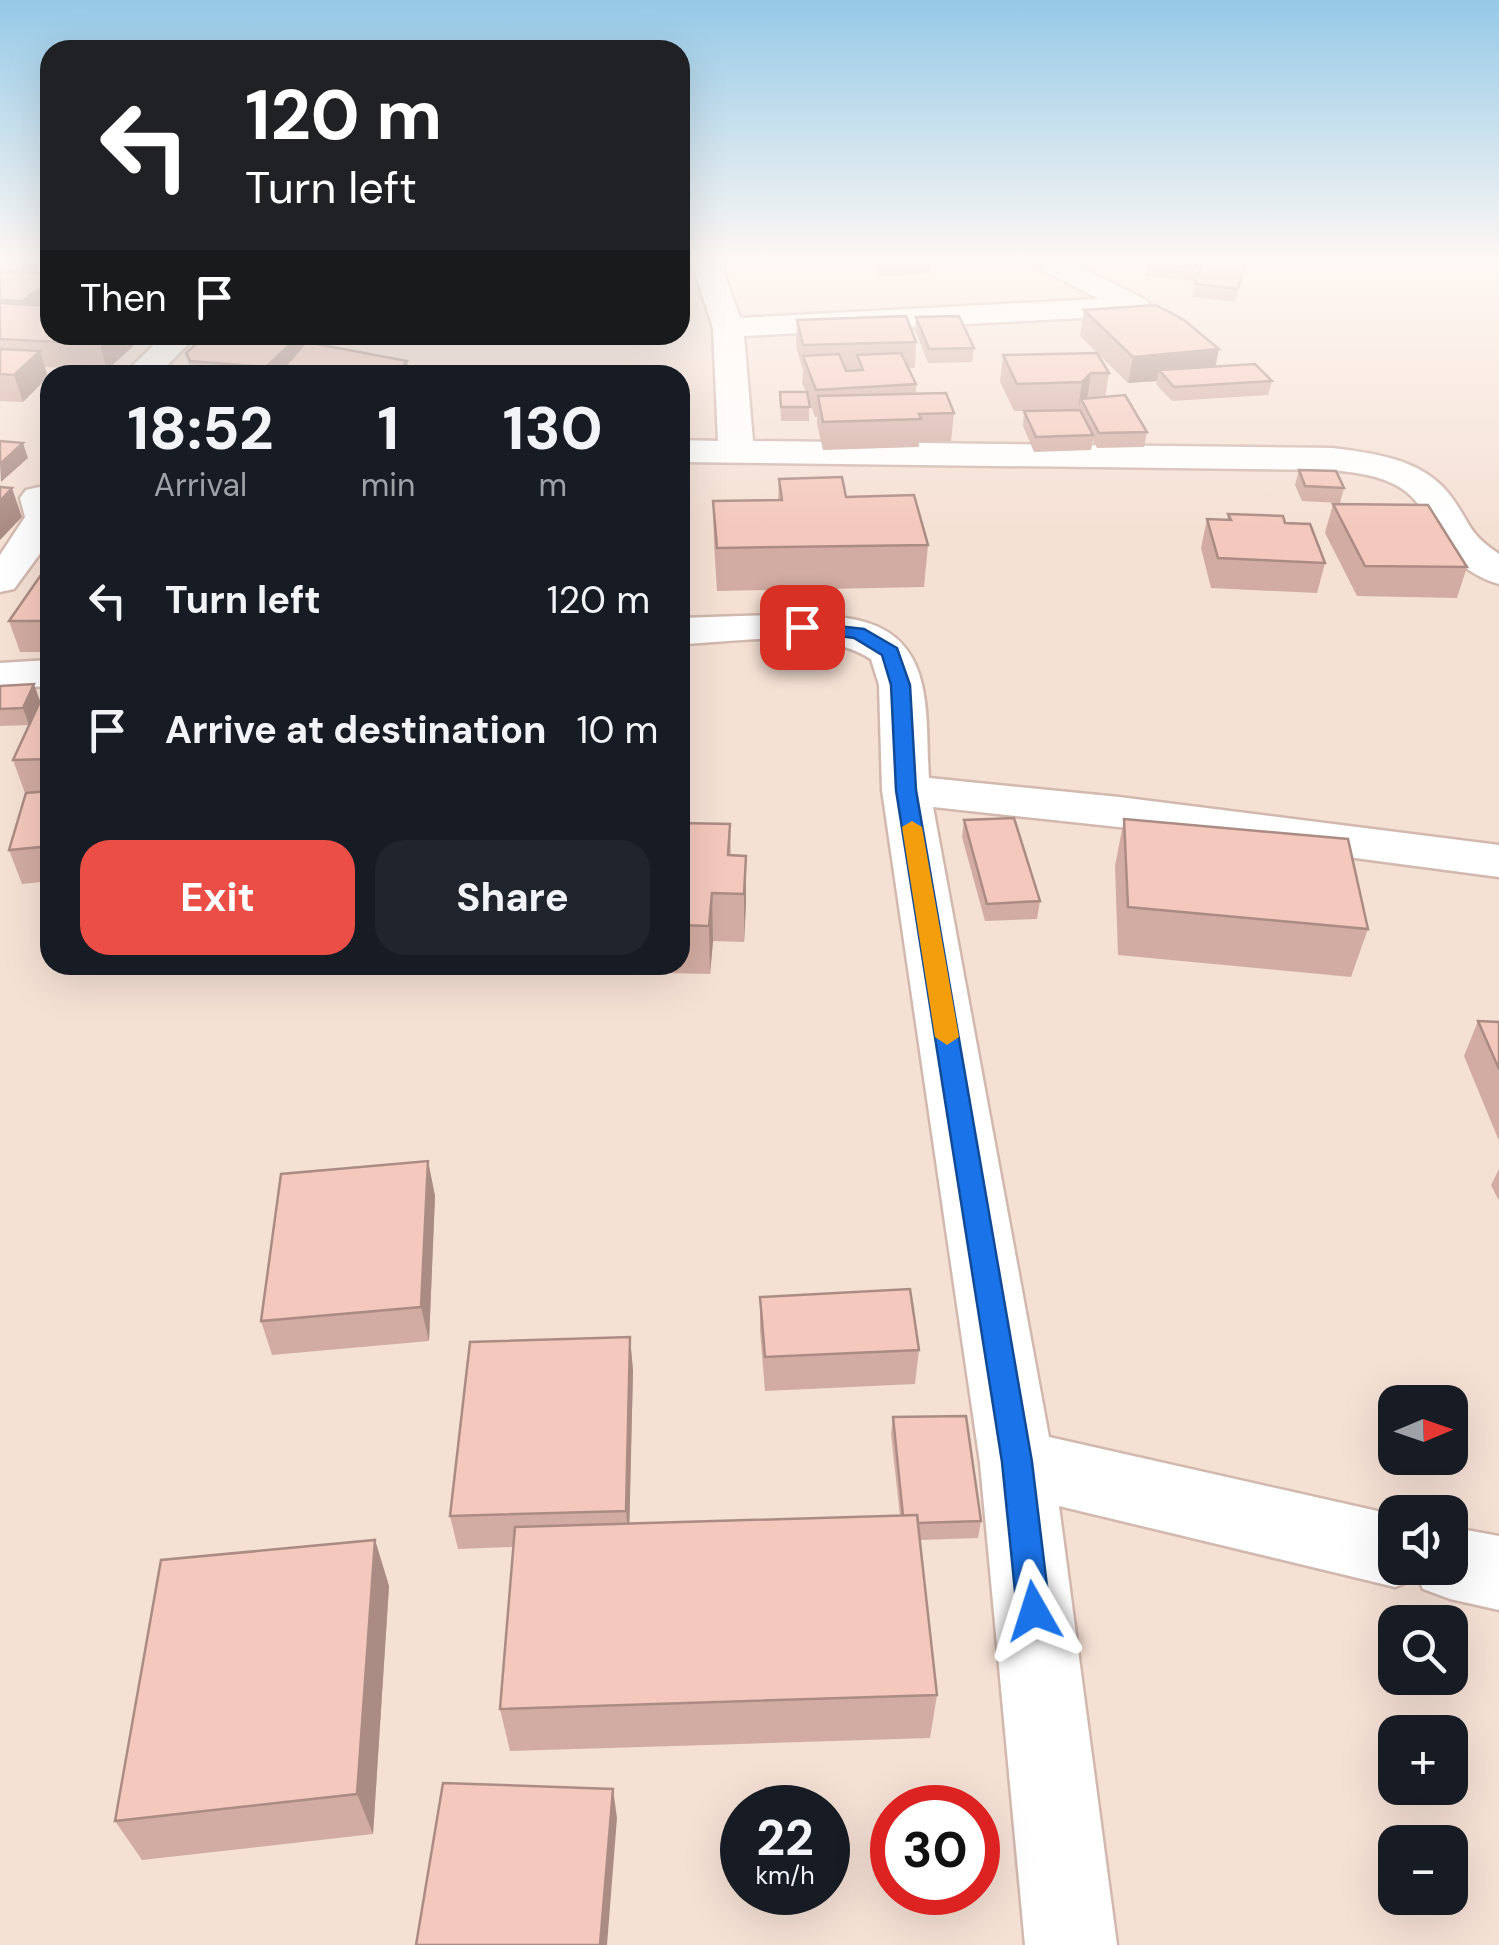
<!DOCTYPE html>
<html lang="en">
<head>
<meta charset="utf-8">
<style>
  :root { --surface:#171b24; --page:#20242c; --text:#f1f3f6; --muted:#9ea1a6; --accent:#eb4e47 }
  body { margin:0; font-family:"DM Sans",sans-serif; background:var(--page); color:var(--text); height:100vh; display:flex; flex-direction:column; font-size:38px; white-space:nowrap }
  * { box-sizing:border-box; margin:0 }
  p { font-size:32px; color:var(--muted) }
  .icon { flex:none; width:55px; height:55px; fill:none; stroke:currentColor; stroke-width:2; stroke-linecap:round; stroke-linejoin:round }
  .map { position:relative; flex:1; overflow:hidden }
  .details { position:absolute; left:40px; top:365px; width:650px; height:610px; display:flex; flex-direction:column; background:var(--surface); border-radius:30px; box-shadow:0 10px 40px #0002 }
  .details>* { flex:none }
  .top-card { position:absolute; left:40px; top:40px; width:650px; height:305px; border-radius:30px; box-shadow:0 10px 40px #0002; background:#202124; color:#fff; overflow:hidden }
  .needle { width:65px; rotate:88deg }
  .tools { position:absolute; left:1378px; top:1385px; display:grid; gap:20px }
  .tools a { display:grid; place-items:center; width:90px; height:90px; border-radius:20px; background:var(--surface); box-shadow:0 10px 40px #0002; font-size:50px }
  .speed { position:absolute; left:720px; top:1785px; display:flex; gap:20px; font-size:50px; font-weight:700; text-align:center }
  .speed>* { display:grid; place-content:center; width:130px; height:130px; border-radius:50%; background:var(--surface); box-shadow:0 10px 40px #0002; line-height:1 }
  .speed small { font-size:25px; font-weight:400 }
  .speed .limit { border:15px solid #d22; background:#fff; color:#111 }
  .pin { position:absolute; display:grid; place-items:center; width:85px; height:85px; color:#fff; margin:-42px; border-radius:20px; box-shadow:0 5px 15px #0006 }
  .me { position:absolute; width:110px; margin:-55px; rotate:354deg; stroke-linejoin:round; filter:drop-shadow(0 0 8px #0008) }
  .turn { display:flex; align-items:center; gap:35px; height:210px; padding:0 40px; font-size:45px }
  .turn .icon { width:130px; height:130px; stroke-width:2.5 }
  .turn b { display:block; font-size:70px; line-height:85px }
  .then { display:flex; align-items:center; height:95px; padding:0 40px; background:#0003; gap:20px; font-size:38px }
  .eta { display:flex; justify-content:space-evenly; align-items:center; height:170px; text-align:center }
  .eta b { font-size:60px; font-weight:700; line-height:70px }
  .cta { display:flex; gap:20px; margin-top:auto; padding:20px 40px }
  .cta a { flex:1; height:115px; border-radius:30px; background:var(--accent); color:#fff; font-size:40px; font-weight:700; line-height:115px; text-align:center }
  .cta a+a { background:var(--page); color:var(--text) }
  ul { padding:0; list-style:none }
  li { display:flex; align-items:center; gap:30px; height:130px; padding:0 40px }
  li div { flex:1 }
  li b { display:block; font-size:38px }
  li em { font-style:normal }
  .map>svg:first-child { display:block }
</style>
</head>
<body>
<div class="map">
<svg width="1499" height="1945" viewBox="0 0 1499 1945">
  <rect width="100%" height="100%" fill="#fdf0e6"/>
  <path fill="#f5e0d4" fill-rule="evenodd" d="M 0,257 L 50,257 L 50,335 L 680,335 L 680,257 L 1499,257 L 1499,1945 L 0,1945 ZM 50,375 L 680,375 L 680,965 L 50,965 ZM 1395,1402 L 1450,1402 L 1450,1458 L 1395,1458 ZM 1395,1512 L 1450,1512 L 1450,1568 L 1395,1568 ZM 1395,1622 L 1450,1622 L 1450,1678 L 1395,1678 ZM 1395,1732 L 1450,1732 L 1450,1788 L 1395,1788 ZM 742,1808 L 828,1808 L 828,1892 L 742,1892 ZM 892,1808 L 978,1808 L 978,1892 L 892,1892 ZM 1395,1842 L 1450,1842 L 1450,1898 L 1395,1898 Z"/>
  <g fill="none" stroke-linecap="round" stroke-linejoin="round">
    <g stroke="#d2b8ae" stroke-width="5">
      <g id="minor">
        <path d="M 690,257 L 718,257 L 740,318 L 1099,299 L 1029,263 L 1025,257 L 1060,257 L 1146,300 L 1150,306 L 1146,312 L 1135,315 L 744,336 L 753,441 L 1332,448 C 1373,453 1422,459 1449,494 C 1471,522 1465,531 1499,554 L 1499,584 C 1473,577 1446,556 1431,532 C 1426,524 1424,512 1418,504 C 1399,477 1361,473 1332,470 L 680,462 L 680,440 L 718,441 L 713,328 Z"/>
        <path d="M 164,335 L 197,335 L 158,375 L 123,375 Z"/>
        <path d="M 39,487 L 50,490 L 50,540 L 14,589 L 0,592 L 0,555 L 25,517 L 20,498 L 26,490 Z"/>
        <path d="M 802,614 C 824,617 850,616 871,624 C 936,647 925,721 929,778 L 1119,797 L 1499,845 L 1499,877 L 1119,827 L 933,807 L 1049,1437 L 1395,1515 L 1395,1568 L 1450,1568 L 1450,1527 L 1499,1536 L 1499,1610 L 1450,1599 L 1423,1589 L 1418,1578 L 1395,1587 L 1059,1506 L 1117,1945 L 1025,1945 L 980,1463 L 882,790 L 879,685 L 871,659 C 817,626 741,642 680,644 L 680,618 Z"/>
        <path d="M 50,660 L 50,686 L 0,689 L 0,663 Z"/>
      </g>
    </g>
    <use href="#minor" fill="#fff" fill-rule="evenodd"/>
  </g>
  <g fill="#d2aca2">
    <path d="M 0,257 L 38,257 L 40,270 L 37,273 L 50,335 L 144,336 L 107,370 L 45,367 L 48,377 L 23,402 L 0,401 Z"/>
    <path d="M 38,257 L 50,257 L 50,262 L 40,262 Z"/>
    <path d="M 680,257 L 694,257 L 694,276 L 680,274 Z"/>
    <path d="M 870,257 L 931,257 L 929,274 L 879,276 Z"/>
    <path d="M 1084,257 L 1142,257 L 1140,263 Z"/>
    <path d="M 1199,257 L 1194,281 L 1146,276 L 1148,263 Z"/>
    <path d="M 1244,271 L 1235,302 L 1192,297 L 1195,284 Z"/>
    <path d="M 1084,310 L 1215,366 L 1272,381 L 1268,395 L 1172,401 L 1156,384 L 1157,381 L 1128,383 L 1080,336 Z"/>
    <path d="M 916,317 L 974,348 L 972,362 L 928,363 L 915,330 Z"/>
    <path d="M 797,320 L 916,342 L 915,368 L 908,368 L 916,384 L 916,394 L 954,413 L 951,441 L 919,442 L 919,447 L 823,450 L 817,424 L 817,417 L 815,417 L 809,400 L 809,421 L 781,421 L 780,392 L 806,392 L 802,383 L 803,371 L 796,346 Z"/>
    <path d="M 303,346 L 407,361 L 409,375 L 168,375 L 191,373 L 186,353 Z"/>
    <path d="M 1003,355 L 1109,373 L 1105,397 L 1147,432 L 1144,447 L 1097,448 L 1093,440 L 1091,450 L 1034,452 L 1023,426 L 1024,411 L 1079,410 L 1080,408 L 1078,410 L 1014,411 L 1000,382 Z"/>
    <path d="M 1299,470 L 1344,488 L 1340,503 L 1302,501 L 1295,485 Z"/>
    <path d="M 779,479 L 846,497 L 928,545 L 924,587 L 717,591 L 714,543 L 713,501 L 778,500 Z"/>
    <path d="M 1333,504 L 1467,567 L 1457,598 L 1357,596 L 1325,533 Z"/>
    <path d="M 1228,514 L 1285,523 L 1325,563 L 1317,593 L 1211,588 L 1201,548 L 1207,519 L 1227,520 Z"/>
    <path d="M 50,572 L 50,652 L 20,652 L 9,621 Z"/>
    <path d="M 34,684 L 29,725 L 0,726 L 0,686 Z"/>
    <path d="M 50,689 L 50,881 L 22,884 L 9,850 L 25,793 L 13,760 Z"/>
    <path d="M 1124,819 L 1368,929 L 1351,977 L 1118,955 L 1115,866 Z"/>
    <path d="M 964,820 L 1040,901 L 1037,919 L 985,921 L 962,837 Z"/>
    <path d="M 680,823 L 730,824 L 731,856 L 746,856 L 746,903 L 744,942 L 713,941 L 710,974 L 540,970 L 539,965 L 680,965 Z"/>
    <path d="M 1478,1021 L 1499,1022 L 1499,1141 L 1464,1056 Z"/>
    <path d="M 428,1161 L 435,1196 L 429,1341 L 272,1355 L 261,1321 Z"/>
    <path d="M 1499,1169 L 1499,1201 L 1491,1185 Z"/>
    <path d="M 760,1297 L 919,1350 L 915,1384 L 765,1391 L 760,1331 Z"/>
    <path d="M 630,1337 L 633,1371 L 629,1523 L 900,1516 L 891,1434 L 893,1417 L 981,1521 L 978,1538 L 920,1540 L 937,1695 L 930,1738 L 510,1751 L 500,1709 L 513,1547 L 458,1549 L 450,1516 Z"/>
    <path d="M 375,1540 L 389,1586 L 373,1834 L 142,1860 L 115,1821 Z"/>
  </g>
  <g fill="#ab8c84">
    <path d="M 20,257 L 38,257 L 40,270 L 26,282 L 19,258 Z"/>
    <path d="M 50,281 L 50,312 L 29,327 L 22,301 Z"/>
    <path d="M 109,335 L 144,336 L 107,370 L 100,344 Z"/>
    <path d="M 300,335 L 305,360 L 285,366 L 287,375 L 268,375 L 266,367 Z"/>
    <path d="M 1219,349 L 1214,375 L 1159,370 L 1157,381 L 1128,383 L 1133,357 Z"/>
    <path d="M 40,351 L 48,377 L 23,402 L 14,375 Z"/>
    <path d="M 407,361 L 409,375 L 400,375 L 399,370 Z"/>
    <path d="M 1091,373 L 1087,400 L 1081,399 L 1078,410 L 1082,382 Z"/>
    <path d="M 23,443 L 28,458 L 1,482 L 0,464 Z"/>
    <path d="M 12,488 L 22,517 L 0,540 L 0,501 Z"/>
    <path d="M 34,684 L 40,701 L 29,725 L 23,708 Z"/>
    <path d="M 746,856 L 746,903 L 744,942 L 744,894 Z"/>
    <path d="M 712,893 L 713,941 L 710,974 L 709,926 Z"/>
    <path d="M 428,1161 L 435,1196 L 429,1341 L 421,1307 Z"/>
    <path d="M 630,1337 L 633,1371 L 629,1543 L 626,1511 Z"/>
    <path d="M 375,1540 L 389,1586 L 373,1834 L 357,1794 Z"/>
    <path d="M 613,1789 L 617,1818 L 607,1945 L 600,1945 Z"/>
  </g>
  <g fill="#f4c8bc" stroke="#ab8c84" stroke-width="2.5">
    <path d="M 1149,257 L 1198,257 L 1196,268 L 1148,263 Z"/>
    <path d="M 1203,257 L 1247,258 L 1238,289 L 1195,284 Z"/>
    <path d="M 4,271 L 50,274 L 50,281 L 22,301 L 0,300 L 0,274 Z"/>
    <path d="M 0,303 L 50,306 L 50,335 L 109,335 L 100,344 L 0,339 Z"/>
    <path d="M 1156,305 L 1184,320 L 1219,349 L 1133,357 L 1084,310 Z"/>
    <path d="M 906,316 L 916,342 L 803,345 L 797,320 Z"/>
    <path d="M 959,316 L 974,348 L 929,349 L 916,317 Z"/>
    <path d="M 206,335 L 300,335 L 266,367 L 190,361 L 186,353 Z"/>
    <path d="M 306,342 L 407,361 L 399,370 L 285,366 Z"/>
    <path d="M 0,349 L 40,351 L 14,375 L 0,374 Z"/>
    <path d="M 901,353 L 916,384 L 816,390 L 803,356 L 839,354 L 846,371 L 863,370 L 857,355 Z"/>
    <path d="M 1097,353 L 1109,373 L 1091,373 L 1082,382 L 1017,384 L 1003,355 Z"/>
    <path d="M 1255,364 L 1272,381 L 1174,387 L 1159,370 Z"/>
    <path d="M 599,369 L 599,375 L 527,375 L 527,371 Z"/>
    <path d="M 170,372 L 224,375 L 168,375 Z"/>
    <path d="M 780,392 L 807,392 L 810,407 L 781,407 Z"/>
    <path d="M 946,393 L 954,413 L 919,414 L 921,419 L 823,422 L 818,396 Z"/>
    <path d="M 1125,395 L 1147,432 L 1099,433 L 1081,399 Z"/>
    <path d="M 1080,410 L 1093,435 L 1036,437 L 1024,411 Z"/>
    <path d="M 0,441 L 23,443 L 0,464 Z"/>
    <path d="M 1299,470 L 1336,471 L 1344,488 L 1305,486 Z"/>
    <path d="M 842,477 L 846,497 L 914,495 L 928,545 L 717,548 L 713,501 L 782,500 L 779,479 Z"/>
    <path d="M 0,487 L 12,488 L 0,501 Z"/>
    <path d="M 1333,504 L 1428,505 L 1467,567 L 1365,566 Z"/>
    <path d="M 1228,514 L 1283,516 L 1285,523 L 1310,524 L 1325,563 L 1218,558 L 1207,519 L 1231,520 Z"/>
    <path d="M 43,572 L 50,572 L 50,621 L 9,621 Z"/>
    <path d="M 34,684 L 23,708 L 0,709 L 0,686 Z"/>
    <path d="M 50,689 L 50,759 L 13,760 L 44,693 Z"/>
    <path d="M 50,791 L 50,846 L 9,850 L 26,793 Z"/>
    <path d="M 1014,818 L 1040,901 L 987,904 L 964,820 Z"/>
    <path d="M 1124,819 L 1348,839 L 1368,929 L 1128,907 Z"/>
    <path d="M 680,823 L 730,824 L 728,855 L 746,856 L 744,894 L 712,893 L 709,926 L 680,925 Z"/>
    <path d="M 1478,1021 L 1499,1022 L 1499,1069 Z"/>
    <path d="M 428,1161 L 421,1307 L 261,1321 L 281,1174 Z"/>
    <path d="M 910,1289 L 919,1350 L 765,1357 L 760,1297 Z"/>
    <path d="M 630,1337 L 626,1511 L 450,1516 L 470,1342 Z"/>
    <path d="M 966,1416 L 981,1521 L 918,1523 L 917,1515 L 903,1516 L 893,1417 Z"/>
    <path d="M 917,1515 L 937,1695 L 500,1709 L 515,1527 Z"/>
    <path d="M 375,1540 L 357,1794 L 115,1821 L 161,1560 Z"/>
    <path d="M 443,1783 L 613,1789 L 600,1945 L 416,1945 Z"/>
  </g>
  <linearGradient id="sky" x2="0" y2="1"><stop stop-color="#95c9e7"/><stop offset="0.49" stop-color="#fef8f4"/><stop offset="1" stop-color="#fef8f4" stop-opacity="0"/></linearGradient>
  <rect width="1499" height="529" fill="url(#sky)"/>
  <path fill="#1a73e8" stroke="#114b97" stroke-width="2.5" d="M 802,622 L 864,629 L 897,648 L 910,685 L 916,790 L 1032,1462 L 1050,1611 L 1045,1622 L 1034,1627 L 1022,1622 L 1017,1611 L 1002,1462 L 896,790 L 891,685 L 882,655 L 854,638 L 796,630 L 796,623 Z"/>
  <path fill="#f59e0b" d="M 912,821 L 922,827 L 959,1037 L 947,1045 L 935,1037 L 902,827 Z"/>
</svg>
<div class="tools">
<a><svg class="needle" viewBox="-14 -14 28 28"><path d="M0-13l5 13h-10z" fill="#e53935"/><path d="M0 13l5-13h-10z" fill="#9ea1a6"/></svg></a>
<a><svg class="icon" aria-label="sound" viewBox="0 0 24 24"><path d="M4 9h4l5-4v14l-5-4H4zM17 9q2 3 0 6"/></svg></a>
<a><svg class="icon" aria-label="search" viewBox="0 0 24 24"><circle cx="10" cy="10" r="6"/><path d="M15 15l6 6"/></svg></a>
<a>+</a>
<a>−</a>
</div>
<div class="speed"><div>22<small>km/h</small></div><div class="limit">30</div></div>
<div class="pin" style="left:802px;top:627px;background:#d93025"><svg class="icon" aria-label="arrive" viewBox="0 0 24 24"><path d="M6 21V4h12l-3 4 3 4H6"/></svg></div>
<svg class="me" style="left:1034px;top:1611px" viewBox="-20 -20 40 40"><path d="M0-17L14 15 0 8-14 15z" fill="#1a73e8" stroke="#fff" stroke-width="4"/></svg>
<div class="top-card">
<div class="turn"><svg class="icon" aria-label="left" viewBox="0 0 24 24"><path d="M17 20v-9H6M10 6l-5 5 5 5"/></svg><div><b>120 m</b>Turn left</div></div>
<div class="then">Then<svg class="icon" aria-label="arrive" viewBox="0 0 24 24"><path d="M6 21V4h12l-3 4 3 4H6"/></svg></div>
</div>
<section class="details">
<div class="eta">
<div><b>18:52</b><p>Arrival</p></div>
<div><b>1</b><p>min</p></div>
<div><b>130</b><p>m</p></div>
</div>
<ul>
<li><svg class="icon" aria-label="left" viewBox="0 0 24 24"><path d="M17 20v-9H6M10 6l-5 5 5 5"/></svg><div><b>Turn left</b></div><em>120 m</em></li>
<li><svg class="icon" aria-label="arrive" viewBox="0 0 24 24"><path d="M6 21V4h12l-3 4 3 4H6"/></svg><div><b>Arrive at destination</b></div><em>10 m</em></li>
</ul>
<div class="cta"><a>Exit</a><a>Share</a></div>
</section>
</div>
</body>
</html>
